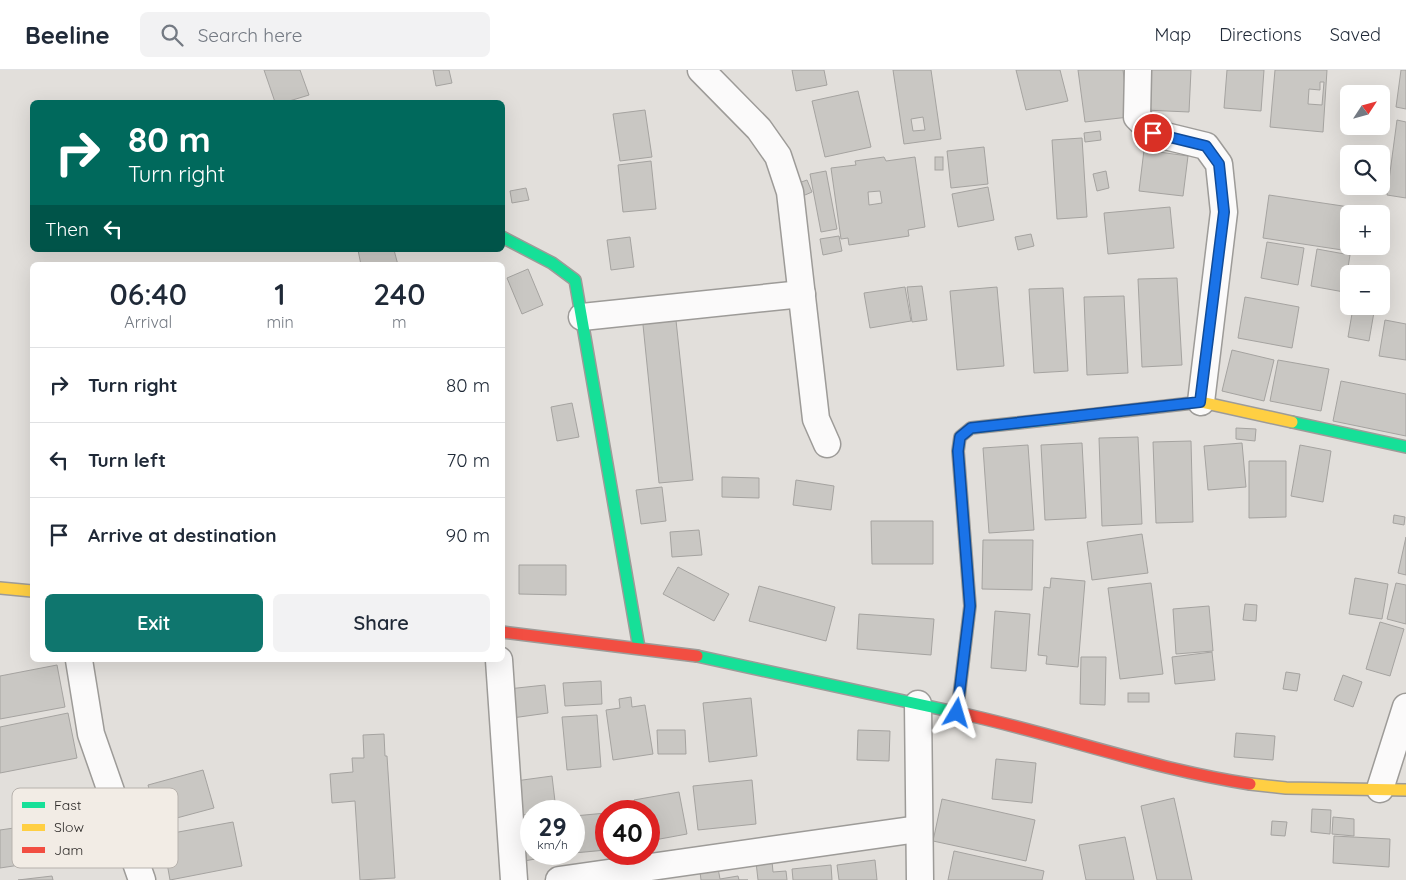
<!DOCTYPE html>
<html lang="en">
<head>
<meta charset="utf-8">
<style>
  :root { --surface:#fff; --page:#f2f2f3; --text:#1f2937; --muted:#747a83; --line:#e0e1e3; --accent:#0f766e }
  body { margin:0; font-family:Quicksand,sans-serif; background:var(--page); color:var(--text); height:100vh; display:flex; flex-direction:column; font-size:19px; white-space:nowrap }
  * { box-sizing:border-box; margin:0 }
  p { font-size:16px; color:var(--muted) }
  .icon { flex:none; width:28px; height:28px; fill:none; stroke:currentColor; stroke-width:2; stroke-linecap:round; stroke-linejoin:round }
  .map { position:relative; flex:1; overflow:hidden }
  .side { position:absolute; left:30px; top:192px; width:475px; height:400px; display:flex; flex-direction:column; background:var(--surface); border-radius:8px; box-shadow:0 5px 20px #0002 }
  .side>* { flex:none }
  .hud { position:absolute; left:30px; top:30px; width:475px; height:152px; border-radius:8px; box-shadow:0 5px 20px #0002; background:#00695c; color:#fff; overflow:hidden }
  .needle { width:32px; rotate:54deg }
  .controls { position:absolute; left:1340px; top:15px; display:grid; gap:10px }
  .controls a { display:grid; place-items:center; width:50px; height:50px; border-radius:8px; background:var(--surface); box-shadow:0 5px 20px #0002; font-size:25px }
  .speed { position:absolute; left:520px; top:730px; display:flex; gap:10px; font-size:25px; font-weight:700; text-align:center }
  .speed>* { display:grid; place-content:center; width:65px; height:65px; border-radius:50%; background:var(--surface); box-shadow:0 5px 20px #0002; line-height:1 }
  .speed small { font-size:12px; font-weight:400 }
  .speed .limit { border:8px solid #d22; background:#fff; color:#111 }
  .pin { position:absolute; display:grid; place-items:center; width:42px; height:42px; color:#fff; margin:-21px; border:2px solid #fff; border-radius:50%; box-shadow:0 1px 5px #0007 }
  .me { position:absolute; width:55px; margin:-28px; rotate:7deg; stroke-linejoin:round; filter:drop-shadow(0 0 4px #0008) }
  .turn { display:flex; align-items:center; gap:18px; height:105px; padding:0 15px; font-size:22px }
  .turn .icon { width:65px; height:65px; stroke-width:2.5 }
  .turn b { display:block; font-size:35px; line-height:42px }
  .then { display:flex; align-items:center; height:48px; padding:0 15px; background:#0003; gap:10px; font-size:19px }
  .eta { display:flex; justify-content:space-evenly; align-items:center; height:85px; text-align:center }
  .eta b { font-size:30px; font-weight:600; line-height:35px }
  .button { display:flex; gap:10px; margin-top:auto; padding:10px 15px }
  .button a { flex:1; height:58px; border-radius:8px; background:var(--accent); color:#fff; font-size:20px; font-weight:600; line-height:58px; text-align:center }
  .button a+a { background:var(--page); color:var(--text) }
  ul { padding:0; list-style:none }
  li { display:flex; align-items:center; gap:15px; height:75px; padding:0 15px; border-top:1px solid var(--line) }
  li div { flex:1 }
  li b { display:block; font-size:19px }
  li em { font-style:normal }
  header { display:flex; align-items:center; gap:30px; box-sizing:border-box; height:70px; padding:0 25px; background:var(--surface); border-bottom:1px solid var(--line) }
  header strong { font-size:24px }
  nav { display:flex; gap:28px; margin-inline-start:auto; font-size:18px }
  .search { width:350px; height:45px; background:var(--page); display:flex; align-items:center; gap:12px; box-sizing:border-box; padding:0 18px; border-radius:8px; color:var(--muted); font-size:19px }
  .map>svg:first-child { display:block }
</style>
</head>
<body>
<header>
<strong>Beeline</strong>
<div class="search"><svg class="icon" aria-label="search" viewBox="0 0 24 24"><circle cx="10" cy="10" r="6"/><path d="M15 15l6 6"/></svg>Search here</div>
<nav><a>Map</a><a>Directions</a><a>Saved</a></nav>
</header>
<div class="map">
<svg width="1406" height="810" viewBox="0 0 1406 810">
  <rect width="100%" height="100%" fill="#e2dfdb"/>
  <g fill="#c9c7c3" stroke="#a5a3a0" fill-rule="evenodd">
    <path d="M 264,0 L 300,0 L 309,25 L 286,32 L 275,32 Z"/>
    <path d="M 433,0 L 449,0 L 452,13 L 436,16 Z"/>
    <path d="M 792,0 L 824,0 L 827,15 L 796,21 Z"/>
    <path d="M 893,0 L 931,0 L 941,69 L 904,74 ZM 923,47 L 925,60 L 913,61 L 911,49 Z"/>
    <path d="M 1016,0 L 1060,0 L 1068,31 L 1026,40 Z"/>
    <path d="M 1078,0 L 1123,0 L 1129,47 L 1085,52 Z"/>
    <path d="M 1145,0 L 1191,0 L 1189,42 L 1144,40 Z"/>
    <path d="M 1227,0 L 1264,0 L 1261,41 L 1224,38 Z"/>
    <path d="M 1275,0 L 1327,0 L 1323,62 L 1270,57 ZM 1320,12 L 1324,12 L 1322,35 L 1308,34 L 1309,19 L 1320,20 Z"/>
    <path d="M 1401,0 L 1406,0 L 1406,39 L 1396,37 Z"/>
    <path d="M 858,21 L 871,77 L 825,87 L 812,31 Z"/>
    <path d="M 645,40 L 652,87 L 620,91 L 613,44 Z"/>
    <path d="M 1397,50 L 1406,52 L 1406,128 L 1387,125 Z"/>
    <path d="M 1100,61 L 1101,70 L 1085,72 L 1084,63 Z"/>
    <path d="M 1082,68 L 1087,147 L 1057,149 L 1052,70 Z"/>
    <path d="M 984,77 L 988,114 L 951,118 L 947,81 Z"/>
    <path d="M 1144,80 L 1188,86 L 1183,126 L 1139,121 Z"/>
    <path d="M 884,87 L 886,91 L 915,87 L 925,157 L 908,160 L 909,166 L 849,175 L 848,168 L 841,169 L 831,98 L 856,95 L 855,91 ZM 880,121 L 882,133 L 869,135 L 868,122 Z"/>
    <rect x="935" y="87" width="8" height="13"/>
    <path d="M 651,91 L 656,139 L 623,142 L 618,95 Z"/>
    <path d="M 826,101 L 837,159 L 821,162 L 810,104 Z"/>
    <path d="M 1106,101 L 1109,118 L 1097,121 L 1093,104 Z"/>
    <path d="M 807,110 L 812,122 L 798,128 L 793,115 Z"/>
    <path d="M 988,117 L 994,150 L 958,157 L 952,124 Z"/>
    <path d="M 526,118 L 529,130 L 512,133 L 510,121 Z"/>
    <path d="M 1269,125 L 1356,138 L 1355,144 L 1349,144 L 1349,181 L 1263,168 Z"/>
    <path d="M 1170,137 L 1174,178 L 1108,184 L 1104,143 Z"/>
    <path d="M 1031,164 L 1034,176 L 1018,180 L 1015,167 Z"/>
    <path d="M 839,166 L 842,181 L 823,185 L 820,169 Z"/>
    <path d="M 630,167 L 634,197 L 611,200 L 607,170 Z"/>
    <path d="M 1267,172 L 1304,178 L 1298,215 L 1261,208 Z"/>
    <path d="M 1317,179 L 1350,185 L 1344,222 L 1311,216 Z"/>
    <path d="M 358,180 L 394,180 L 398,195 L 361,195 Z"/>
    <path d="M 528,199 L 543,235 L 522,244 L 507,208 Z"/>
    <path d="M 1177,208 L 1182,295 L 1142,297 L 1138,209 Z"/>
    <path d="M 922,216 L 927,250 L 912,252 L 907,217 Z"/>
    <path d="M 905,217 L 911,251 L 870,258 L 864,223 Z"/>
    <path d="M 997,217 L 1004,296 L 957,300 L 950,221 Z"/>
    <path d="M 1063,218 L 1068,301 L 1034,303 L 1029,219 Z"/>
    <path d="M 1124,226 L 1128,303 L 1087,305 L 1084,227 Z"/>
    <path d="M 1245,227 L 1299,237 L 1292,278 L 1238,268 Z"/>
    <path d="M 1353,238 L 1374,242 L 1369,271 L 1348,267 Z"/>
    <path d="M 675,241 L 693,410 L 659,413 L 642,245 Z"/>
    <path d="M 1385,250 L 1406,254 L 1406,290 L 1379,286 Z"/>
    <path d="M 1232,280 L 1274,290 L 1264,331 L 1222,321 Z"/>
    <path d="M 1278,290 L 1329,299 L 1321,341 L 1270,331 Z"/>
    <path d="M 1341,311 L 1406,324 L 1406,366 L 1333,351 Z"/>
    <path d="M 572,333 L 579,367 L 557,371 L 551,337 Z"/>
    <path d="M 1236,358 L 1256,359 L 1255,371 L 1236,369 Z"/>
    <path d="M 1138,367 L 1142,454 L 1102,456 L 1099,368 Z"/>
    <path d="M 1191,371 L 1193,452 L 1156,453 L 1153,372 Z"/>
    <path d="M 1082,373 L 1086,448 L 1045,450 L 1041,375 Z"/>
    <path d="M 1242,373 L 1246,417 L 1208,420 L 1204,376 Z"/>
    <path d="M 1028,375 L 1034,460 L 989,463 L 983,378 Z"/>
    <path d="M 1300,375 L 1331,381 L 1323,432 L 1291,426 Z"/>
    <path d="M 1249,391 L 1286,391 L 1286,447 L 1249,448 Z"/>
    <path d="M 722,407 L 759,408 L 759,428 L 722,427 Z"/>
    <path d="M 796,410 L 834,416 L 831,440 L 793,435 Z"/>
    <path d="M 662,417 L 666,451 L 641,454 L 636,420 Z"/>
    <path d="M 1394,445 L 1405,447 L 1404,455 L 1393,453 Z"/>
    <path d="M 871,451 L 933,451 L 933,494 L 872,494 Z"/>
    <path d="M 699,460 L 702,485 L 672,487 L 670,462 Z"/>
    <path d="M 1142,464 L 1148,503 L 1092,510 L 1087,472 Z"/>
    <path d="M 1406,467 L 1406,505 L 1398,503 Z"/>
    <path d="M 983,470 L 1033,470 L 1032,520 L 982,519 Z"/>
    <path d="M 519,495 L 566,495 L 566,525 L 519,524 Z"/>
    <path d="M 678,497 L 729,524 L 714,551 L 663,524 Z"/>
    <path d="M 1051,508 L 1085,511 L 1078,597 L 1046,594 L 1047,586 L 1038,585 L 1044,517 L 1050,518 Z"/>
    <path d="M 1355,508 L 1388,514 L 1382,549 L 1349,544 Z"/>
    <path d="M 1151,513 L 1163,604 L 1120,609 L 1108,518 Z"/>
    <path d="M 1396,513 L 1406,515 L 1406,554 L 1387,549 Z"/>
    <path d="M 759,516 L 835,537 L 826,571 L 749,551 Z"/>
    <path d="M 1245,534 L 1257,535 L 1256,551 L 1243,550 Z"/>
    <path d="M 1209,536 L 1213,581 L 1176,584 L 1173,539 Z"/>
    <path d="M 995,541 L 1030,544 L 1026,601 L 991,598 Z"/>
    <path d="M 859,544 L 934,549 L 931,585 L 857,579 Z"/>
    <path d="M 1380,552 L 1404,559 L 1390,606 L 1366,599 Z"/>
    <path d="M 1212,582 L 1215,610 L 1175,614 L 1172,587 Z"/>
    <path d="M 1081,587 L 1106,587 L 1105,635 L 1080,634 Z"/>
    <path d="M 57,595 L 65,637 L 0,649 L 0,606 Z"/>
    <path d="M 1286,602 L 1300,604 L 1297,621 L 1283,619 Z"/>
    <path d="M 1343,605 L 1362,612 L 1353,637 L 1334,630 Z"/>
    <path d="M 601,611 L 602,634 L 565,636 L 563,613 Z"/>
    <path d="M 545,615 L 548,643 L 512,648 L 508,619 Z"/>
    <rect x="1128" y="623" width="21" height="9"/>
    <path d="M 631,627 L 632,637 L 645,635 L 653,684 L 613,690 L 606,640 L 620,638 L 619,629 Z"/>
    <path d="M 751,628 L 757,686 L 709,692 L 703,633 Z"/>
    <path d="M 68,643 L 77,688 L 0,703 L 0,657 Z"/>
    <path d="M 597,645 L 601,697 L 567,700 L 562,647 Z"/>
    <path d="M 657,660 L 685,660 L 686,684 L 658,684 Z"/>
    <path d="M 858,660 L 890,661 L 889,691 L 857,690 Z"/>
    <path d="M 1236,663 L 1275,666 L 1273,690 L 1234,687 Z"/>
    <path d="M 384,664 L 385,686 L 387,686 L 395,808 L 360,810 L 355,731 L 332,733 L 330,704 L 353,702 L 352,688 L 364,688 L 363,665 Z"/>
    <path d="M 996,689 L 1036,693 L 1032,733 L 992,729 Z"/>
    <path d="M 203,700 L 214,738 L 158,753 L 148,715 Z"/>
    <path d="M 552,706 L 556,740 L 531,741 L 531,744 L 513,746 L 508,712 Z"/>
    <path d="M 752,710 L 756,754 L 698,760 L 693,716 Z"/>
    <path d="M 679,722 L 687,764 L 649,771 L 649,741 L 636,741 L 634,730 Z"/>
    <path d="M 1174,728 L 1192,810 L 1157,810 L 1141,736 Z"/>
    <path d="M 942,729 L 1035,750 L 1026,791 L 933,771 Z"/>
    <path d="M 1312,739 L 1331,740 L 1330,764 L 1311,762 Z"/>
    <path d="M 606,743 L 606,780 L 574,783 L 574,746 Z"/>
    <path d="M 1333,747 L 1354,749 L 1354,766 L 1332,764 Z"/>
    <path d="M 1272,751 L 1287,752 L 1285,766 L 1271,765 Z"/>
    <path d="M 233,752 L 242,796 L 170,810 L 162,765 Z"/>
    <path d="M 531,754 L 531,784 L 565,784 L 518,792 L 512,757 Z"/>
    <path d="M 35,755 L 40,792 L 0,798 L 0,760 Z"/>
    <path d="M 1334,766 L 1390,769 L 1389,797 L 1333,793 Z"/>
    <path d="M 1125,767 L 1134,810 L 1086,810 L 1079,775 Z"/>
    <path d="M 954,781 L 1044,801 L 1042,810 L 948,810 Z"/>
    <path d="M 875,790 L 877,810 L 839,810 L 837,795 Z"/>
    <path d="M 772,791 L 773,802 L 786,801 L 787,810 L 758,810 L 756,792 Z"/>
    <path d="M 831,795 L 832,810 L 793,810 L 792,799 Z"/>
    <path d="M 718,798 L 720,809 L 738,806 L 739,810 L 748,810 L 701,810 L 700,802 Z"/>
    <path d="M 52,806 L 53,810 L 18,810 Z"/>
  </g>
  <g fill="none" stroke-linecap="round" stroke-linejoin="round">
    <g stroke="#9d9b98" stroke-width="29">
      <g id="street">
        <path d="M 701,0 L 759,59 L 778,86 L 790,122 L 816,349 L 827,374"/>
        <path d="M 1138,0 L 1137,47 L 1153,63 L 1206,76 L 1219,94 L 1224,142 L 1201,332"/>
        <path d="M 582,247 L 802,224"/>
        <path d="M 79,590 L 91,664 L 142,810"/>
        <path d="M 499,590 L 514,810"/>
        <path d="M 918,634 L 920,810"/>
        <path d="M 1380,719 L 1406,637"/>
        <path d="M 559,810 L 918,759"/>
      </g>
    </g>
    <g stroke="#9d9b98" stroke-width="14">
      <g id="fast">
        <path d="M 502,167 L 552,193 L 575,210 L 639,578"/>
        <path d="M 1292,352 L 1406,377"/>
        <path d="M 697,586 L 959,643"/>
        <path d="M 957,643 L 970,536 L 958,381 L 960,367 L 971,358 L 1072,347"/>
      </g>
    </g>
    <g stroke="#9d9b98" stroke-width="14">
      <g id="slow">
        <path d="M 1072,347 L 1201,332 L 1292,352"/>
        <path d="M 0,518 L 32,521"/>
        <path d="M 1250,714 L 1286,718 L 1406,720"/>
      </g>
    </g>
    <g stroke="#9d9b98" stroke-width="14">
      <g id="jam">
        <path d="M 502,562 L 697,586"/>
        <path d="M 959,643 C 1057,664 1151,699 1250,714"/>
      </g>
    </g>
    <use href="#street" stroke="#fbfafa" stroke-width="26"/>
    <use href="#fast" stroke="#16e098" stroke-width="11"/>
    <use href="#slow" stroke="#ffcf43" stroke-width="11"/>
    <use href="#jam" stroke="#f24e42" stroke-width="11"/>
  </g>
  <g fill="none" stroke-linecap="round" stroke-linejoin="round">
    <g stroke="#114b97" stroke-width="12">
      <path id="route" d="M 957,643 L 970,536 L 958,381 L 960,367 L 971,358 L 1200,332 L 1224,142 L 1219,94 L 1206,76 L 1153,63"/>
    </g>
    <use href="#route" stroke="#1a73e8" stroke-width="9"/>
  </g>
  <rect x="12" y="718" width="166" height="80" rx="8" fill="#f2ece5" stroke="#b7b2ad" stroke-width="1"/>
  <rect x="22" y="732" width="23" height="6" fill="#16e098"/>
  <rect x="22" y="754" width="23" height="7" fill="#ffcf43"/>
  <rect x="22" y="777" width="23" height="6" fill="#f24e42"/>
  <g font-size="14" fill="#2e2b29">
    <text x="54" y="740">Fast</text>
    <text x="54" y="762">Slow</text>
    <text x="54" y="785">Jam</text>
  </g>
</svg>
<div class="controls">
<a><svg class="needle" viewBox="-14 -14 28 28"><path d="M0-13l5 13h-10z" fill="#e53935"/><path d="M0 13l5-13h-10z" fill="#747a83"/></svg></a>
<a><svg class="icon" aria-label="search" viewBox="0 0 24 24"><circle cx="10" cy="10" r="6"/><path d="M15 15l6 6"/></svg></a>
<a>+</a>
<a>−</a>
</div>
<div class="speed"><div>29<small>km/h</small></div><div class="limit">40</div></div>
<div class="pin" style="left:1153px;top:63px;background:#d93025"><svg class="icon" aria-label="arrive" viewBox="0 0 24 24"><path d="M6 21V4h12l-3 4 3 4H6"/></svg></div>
<svg class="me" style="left:957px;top:643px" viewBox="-20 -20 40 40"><path d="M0-17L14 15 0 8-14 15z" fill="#1a73e8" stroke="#fff" stroke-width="4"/></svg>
<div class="hud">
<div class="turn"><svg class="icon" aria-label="right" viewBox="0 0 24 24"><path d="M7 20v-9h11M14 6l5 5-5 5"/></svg><div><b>80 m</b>Turn right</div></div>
<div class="then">Then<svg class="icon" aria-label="left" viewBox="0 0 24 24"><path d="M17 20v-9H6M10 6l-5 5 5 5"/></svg></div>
</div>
<section class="side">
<div class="eta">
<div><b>06:40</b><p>Arrival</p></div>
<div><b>1</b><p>min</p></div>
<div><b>240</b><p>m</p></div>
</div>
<ul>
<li><svg class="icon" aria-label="right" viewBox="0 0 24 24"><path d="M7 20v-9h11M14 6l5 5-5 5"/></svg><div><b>Turn right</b></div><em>80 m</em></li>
<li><svg class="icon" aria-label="left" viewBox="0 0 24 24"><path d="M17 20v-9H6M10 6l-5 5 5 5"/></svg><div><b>Turn left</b></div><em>70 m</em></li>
<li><svg class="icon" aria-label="arrive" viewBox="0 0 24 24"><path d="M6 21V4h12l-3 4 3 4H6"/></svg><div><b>Arrive at destination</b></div><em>90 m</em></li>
</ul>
<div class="button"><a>Exit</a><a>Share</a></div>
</section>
</div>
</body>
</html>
